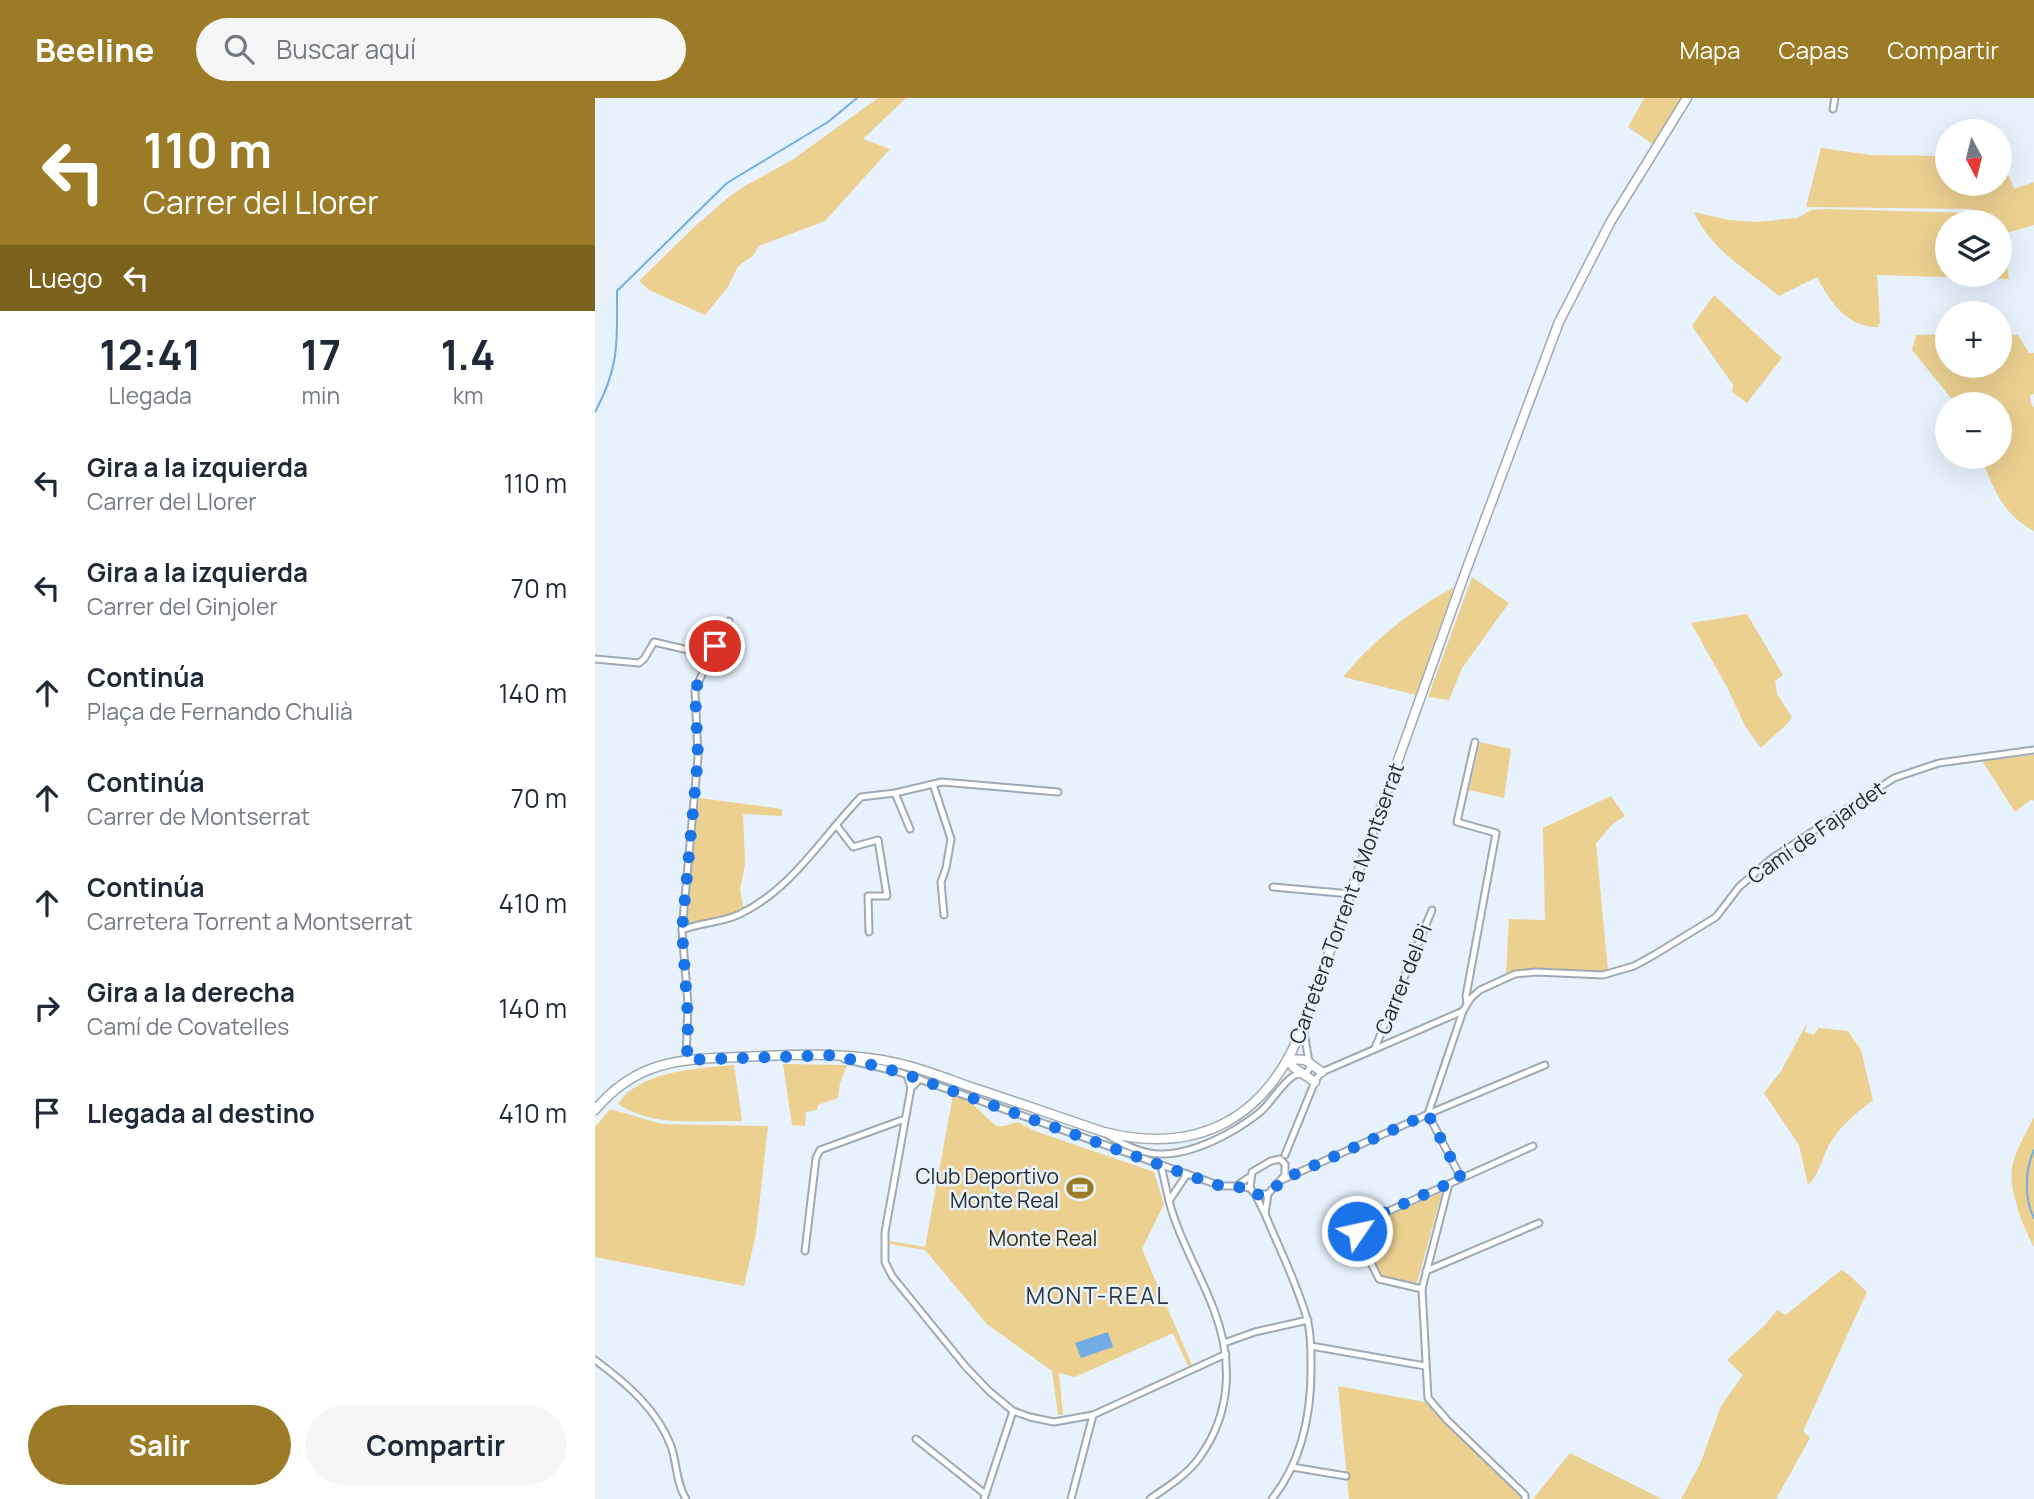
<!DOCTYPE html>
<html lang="es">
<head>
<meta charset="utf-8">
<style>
  :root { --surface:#fff; --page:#f6f6f7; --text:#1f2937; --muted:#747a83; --accent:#9b7b25 }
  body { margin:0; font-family:Manrope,sans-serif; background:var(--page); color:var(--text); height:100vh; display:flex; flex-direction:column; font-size:26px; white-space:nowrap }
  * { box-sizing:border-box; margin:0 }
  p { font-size:23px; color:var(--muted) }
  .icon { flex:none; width:38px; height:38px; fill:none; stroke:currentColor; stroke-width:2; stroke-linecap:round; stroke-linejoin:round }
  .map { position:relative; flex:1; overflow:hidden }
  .sheet { display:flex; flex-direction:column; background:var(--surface); width:595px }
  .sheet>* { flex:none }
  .banner { background:#9b7b25; color:#fff; overflow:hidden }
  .needle { width:46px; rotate:173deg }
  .fabs { position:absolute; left:1340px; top:21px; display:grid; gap:14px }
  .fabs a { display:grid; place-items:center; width:77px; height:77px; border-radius:50%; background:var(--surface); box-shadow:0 7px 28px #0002; font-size:35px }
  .pin { position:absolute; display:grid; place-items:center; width:60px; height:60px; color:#fff; margin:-30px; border:4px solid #fff; border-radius:50%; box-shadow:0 2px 7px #0007 }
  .me { position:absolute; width:77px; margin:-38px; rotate:56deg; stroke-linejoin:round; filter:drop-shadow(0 0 5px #0008) }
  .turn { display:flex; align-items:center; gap:24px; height:147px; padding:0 28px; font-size:32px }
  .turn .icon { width:91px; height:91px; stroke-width:2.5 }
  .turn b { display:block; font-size:49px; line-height:60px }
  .then { display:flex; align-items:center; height:66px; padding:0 28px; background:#0003; gap:14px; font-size:26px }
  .eta { display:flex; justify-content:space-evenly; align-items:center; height:119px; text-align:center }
  .eta b { font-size:42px; font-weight:700; line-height:49px }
  .button { display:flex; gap:14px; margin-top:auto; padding:14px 28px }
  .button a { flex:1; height:80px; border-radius:42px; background:var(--accent); color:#fff; font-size:28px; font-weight:700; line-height:80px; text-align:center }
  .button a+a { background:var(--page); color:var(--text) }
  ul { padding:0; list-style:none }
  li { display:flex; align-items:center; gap:21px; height:105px; padding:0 28px }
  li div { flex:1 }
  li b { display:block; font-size:26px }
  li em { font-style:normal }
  header { display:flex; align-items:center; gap:42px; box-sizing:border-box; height:98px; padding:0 35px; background:var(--accent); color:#fff }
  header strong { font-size:33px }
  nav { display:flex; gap:38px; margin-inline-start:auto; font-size:24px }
  .search { width:490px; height:63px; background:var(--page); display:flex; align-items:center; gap:18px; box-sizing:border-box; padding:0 24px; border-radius:38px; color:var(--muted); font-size:26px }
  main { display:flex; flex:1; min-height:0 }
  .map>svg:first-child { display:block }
</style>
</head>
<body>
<header>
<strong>Beeline</strong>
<div class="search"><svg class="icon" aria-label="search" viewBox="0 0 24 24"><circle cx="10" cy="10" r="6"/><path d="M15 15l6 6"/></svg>Buscar aquí</div>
<nav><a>Mapa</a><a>Capas</a><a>Compartir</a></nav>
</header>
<main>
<section class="sheet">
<div class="banner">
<div class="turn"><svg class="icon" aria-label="left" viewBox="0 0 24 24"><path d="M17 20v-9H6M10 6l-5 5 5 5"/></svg><div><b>110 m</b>Carrer del Llorer</div></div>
<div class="then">Luego<svg class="icon" aria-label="left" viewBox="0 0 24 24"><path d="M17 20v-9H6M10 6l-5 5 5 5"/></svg></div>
</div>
<div class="eta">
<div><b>12:41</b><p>Llegada</p></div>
<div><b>17</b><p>min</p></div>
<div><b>1.4</b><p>km</p></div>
</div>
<ul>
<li><svg class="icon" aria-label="left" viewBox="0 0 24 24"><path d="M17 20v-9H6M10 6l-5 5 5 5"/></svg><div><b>Gira a la izquierda</b><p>Carrer del Llorer</p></div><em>110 m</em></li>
<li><svg class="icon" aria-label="left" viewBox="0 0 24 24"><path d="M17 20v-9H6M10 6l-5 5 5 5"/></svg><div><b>Gira a la izquierda</b><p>Carrer del Ginjoler</p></div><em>70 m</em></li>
<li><svg class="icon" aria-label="ahead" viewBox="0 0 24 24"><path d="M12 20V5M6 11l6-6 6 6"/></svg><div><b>Continúa</b><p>Plaça de Fernando Chulià</p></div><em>140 m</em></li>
<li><svg class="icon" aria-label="ahead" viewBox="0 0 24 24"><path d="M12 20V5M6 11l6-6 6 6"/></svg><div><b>Continúa</b><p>Carrer de Montserrat</p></div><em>70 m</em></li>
<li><svg class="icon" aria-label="ahead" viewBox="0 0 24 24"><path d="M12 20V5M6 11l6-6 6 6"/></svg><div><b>Continúa</b><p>Carretera Torrent a Montserrat</p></div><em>410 m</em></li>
<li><svg class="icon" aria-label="right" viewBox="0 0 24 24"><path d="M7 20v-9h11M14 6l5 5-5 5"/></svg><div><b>Gira a la derecha</b><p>Camí de Covatelles</p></div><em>140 m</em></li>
<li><svg class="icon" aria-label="arrive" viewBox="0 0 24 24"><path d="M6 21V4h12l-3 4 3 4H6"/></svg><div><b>Llegada al destino</b></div><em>410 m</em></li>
</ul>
<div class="button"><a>Salir</a><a>Compartir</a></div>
</section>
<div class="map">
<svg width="1439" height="1401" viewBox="0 0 1439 1401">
  <rect width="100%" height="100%" fill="#e8f2fd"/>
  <g fill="#ebd090">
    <path d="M 283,0 L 311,0 L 268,41 L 295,51 L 230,123 L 164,148 L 158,158 L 143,168 L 133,189 L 110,217 L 54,192 L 44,183 L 97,131 L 130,102 L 148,89 L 197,62 Z"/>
    <path d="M 1049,0 L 1087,0 L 1059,47 L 1033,29 Z"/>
    <path d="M 1226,50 L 1276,57 L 1353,58 L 1353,86 L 1405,86 L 1405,64 L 1408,64 L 1419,91 L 1439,84 L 1439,127 L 1405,137 L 1405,124 L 1388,124 L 1381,113 L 1375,111 L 1211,109 Z"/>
    <path d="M 1230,111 L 1378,115 L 1384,124 L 1353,124 L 1353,177 L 1405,177 L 1405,150 L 1410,156 L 1414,181 L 1282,177 L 1285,224 L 1283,229 C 1253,230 1234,203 1222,179 L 1184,198 C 1153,172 1116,153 1099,114 L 1134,122 L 1161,124 L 1202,120 L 1217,112 Z"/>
    <path d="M 1119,197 L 1187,260 L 1152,305 L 1137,294 L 1138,287 L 1097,228 Z"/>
    <path d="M 1353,236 L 1353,268 L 1405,268 L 1405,237 L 1423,237 L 1434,255 L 1439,255 L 1439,305 L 1439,296 L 1435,297 L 1436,305 L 1439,310 L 1439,433 C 1407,416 1399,391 1386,359 L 1405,359 L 1405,306 L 1361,306 L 1317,252 L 1321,237 Z"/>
    <path d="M 877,479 L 914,505 L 867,570 L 854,602 L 833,599 Z"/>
    <path d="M 859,489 L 821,597 L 748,579 C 779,541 817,512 859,489 Z"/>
    <path d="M 1152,516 L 1188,577 L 1180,583 L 1182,596 L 1197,619 L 1194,624 L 1166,650 L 1150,628 L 1132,589 L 1096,525 Z"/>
    <path d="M 885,644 L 916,651 L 909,700 L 874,692 Z"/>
    <path d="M 1439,657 L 1439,703 L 1437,701 L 1420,714 L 1387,663 Z"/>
    <path d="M 1016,698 L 1030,718 L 1019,725 L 1001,745 L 1013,873 L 991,874 L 945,871 L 911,875 L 914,821 L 950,822 L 948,730 Z"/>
    <path d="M 104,700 L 187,711 L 187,718 L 148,716 L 150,766 L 145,792 L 149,812 L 137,818 L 89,827 Z"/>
    <path d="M 1212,925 L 1210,934 L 1219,937 L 1223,930 L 1253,933 L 1266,952 L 1278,1002 C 1262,1014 1244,1029 1234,1047 C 1226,1062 1225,1076 1213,1087 L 1204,1047 L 1169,995 L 1186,973 Z"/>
    <path d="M 188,966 L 252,967 L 245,985 L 243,1000 L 223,1007 L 222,1012 L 211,1014 L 210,1028 L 197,1027 Z"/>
    <path d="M 139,967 L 147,1023 C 106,1022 59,1030 23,1006 C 43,973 104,970 139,967 Z"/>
    <path d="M 365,994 L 401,1028 L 409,1028 L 423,1024 L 440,1033 L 559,1074 L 569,1106 L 547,1151 L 597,1267 L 593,1268 L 578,1235 L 480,1279 L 464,1275 L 468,1317 L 463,1317 L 457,1273 L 392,1226 L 330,1152 L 295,1146 L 295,1143 L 330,1149 L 358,997 Z"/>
    <path d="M 15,1011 L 67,1026 L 173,1028 L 161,1136 L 149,1188 L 0,1159 L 0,1029 Z"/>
    <path d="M 1439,1019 L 1439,1149 C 1428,1129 1414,1093 1417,1070 C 1420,1053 1431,1035 1439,1019 Z"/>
    <path d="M 847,1094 L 822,1185 L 787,1178 L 768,1138 L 769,1129 Z"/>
    <path d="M 1246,1172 L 1253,1176 L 1272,1194 L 1208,1333 L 1215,1340 L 1181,1401 L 1086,1401 L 1106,1364 L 1126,1308 L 1148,1277 L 1132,1262 L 1171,1226 L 1182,1212 L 1191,1217 Z"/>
    <path d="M 743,1288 L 830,1304 L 929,1401 L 754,1401 Z"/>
    <path d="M 975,1355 L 1067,1401 L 938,1401 Z"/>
  </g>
  <path fill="#71ace3" d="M 513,1234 L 518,1249 L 486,1260 L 480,1245 Z"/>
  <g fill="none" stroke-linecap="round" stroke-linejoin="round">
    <g stroke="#71ace3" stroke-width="2">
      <path d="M 0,314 C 25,268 22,243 22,193 L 132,85 L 233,24 L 262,0"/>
      <path d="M 1439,1052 C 1430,1071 1429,1101 1439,1120"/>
    </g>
    <g stroke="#9fa9b2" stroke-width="9">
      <g id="minor">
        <path d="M 1238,11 L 1240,0"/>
        <path d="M 0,561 L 44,565 L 49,561 L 59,544 L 115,557"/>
        <path d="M 338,686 L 356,741 L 351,770 L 346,784 L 349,817"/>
        <path d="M 300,695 L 315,731"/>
        <path d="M 242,728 L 258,749 L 283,742 L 292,798 L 273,798 L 274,834"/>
        <path d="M 678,789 L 756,796"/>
        <path d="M 87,832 C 106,824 127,825 145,816 C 197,791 227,739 266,699 L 300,695 L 347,684 L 463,694"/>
        <path d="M 872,906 L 871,898 L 901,735 L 862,724 L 880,644"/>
        <path d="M 780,950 L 837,812"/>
        <path d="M 249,961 L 304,974 L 626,1088 L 641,1088"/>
        <path d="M 91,962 L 93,906 L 87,832 L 103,659 L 100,592 L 120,548 L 134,523"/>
        <path d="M 312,977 L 316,990 L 325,981"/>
        <path d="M 316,990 L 290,1134 L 290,1164 L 297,1178 L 371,1269 L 394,1293 L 418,1313 L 435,1319 L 459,1324 L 498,1317 L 631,1256"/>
        <path d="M 510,1035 C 524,1045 547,1056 565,1056 C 597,1057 639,1035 664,1015 C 676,1005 684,989 697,979 C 701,976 707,976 712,974 L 715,970 L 708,928"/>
        <path d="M 690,1057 L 721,981 L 727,974 L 868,913 L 876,900 L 885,892 L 920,876 L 941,874 L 1008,877 L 1039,868 L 1059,857 L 1121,819 L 1144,789 L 1176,761 L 1299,680 L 1344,665 L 1439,652"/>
        <path d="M 685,1061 L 690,1066 L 690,1077 L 673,1096 L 660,1096 L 655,1090 L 657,1074 L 676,1063 Z"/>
        <path d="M 566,1067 L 574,1103 L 592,1076"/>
        <path d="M 866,1080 L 833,1016 L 868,913"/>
        <path d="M 687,1082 L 833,1016 L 950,967"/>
        <path d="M 854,1086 L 827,1191 L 833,1300 L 852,1322 L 930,1397 L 930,1401"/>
        <path d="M 655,1090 L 641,1088 L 656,1078"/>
        <path d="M 660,1096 L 670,1116 L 673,1096"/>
        <path d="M 670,1116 C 684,1150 702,1185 712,1221 C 716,1234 716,1250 716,1264 C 717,1312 708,1362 677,1401"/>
        <path d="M 210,1153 L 221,1060 L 225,1052 L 310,1021"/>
        <path d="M 831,1173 L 944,1125"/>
        <path d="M 827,1191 L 784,1181 L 762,1137 L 765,1126 L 938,1048"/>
        <path d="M 629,1245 L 660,1234 L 713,1222"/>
        <path d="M 716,1248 L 830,1268"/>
        <path d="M 0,1262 C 31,1285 62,1311 76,1348 C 82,1365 81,1385 91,1401"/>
        <path d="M 321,1341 L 390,1396"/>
        <path d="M 697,1369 L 751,1378"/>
        <path d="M 389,1401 L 418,1313"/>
        <path d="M 476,1401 L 498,1317"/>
        <path d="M 555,1401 C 572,1389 592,1377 604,1360 C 637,1315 638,1262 619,1212 C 605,1175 584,1141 574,1103"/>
      </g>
    </g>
    <g stroke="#9fa9b2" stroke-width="11">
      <g id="secondary">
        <path d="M 694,961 L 710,962 L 727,974"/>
        <path d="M 694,961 L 698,969 L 720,984"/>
        <path d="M 0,1012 C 41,963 84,961 144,959 C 191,957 240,954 287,962 C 317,967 345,978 373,988 C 419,1003 464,1019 509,1034 C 605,1058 673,1019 708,928 L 870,475 L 964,224 L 1016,123 L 1092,0"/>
      </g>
    </g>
    <use href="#minor" stroke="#fff" stroke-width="5"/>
    <use href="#secondary" stroke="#fff" stroke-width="8"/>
  </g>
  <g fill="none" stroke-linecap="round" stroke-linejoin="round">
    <path stroke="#1a73e8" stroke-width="12" stroke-dasharray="0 21.6" d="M 120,548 L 100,592 L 103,659 L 87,832 L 93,921 L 92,962 L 239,957 L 304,974 L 616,1085 L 626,1088 L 655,1090 L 660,1096 C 672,1099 679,1091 687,1082 L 833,1016 L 866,1080 L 768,1124 L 762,1133"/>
  </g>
  <defs>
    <g id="stadium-bare" transform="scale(2.1)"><path d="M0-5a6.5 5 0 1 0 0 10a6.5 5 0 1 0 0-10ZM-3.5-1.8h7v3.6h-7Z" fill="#9b7b25" stroke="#e8f2fd" stroke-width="2.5" paint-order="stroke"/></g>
  </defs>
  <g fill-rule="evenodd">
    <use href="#stadium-bare" x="485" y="1090"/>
  </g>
  <g text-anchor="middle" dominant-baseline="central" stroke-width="5" stroke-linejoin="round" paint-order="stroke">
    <g font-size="21" fill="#272b2f" stroke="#e8f2fd">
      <text transform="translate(1221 734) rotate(-35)">Camí de Fajardet</text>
      <text transform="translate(751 805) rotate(-70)">Carretera Torrent a Montserrat</text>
      <text transform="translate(808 881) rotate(-68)">Carrer del Pi</text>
    </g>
    <g font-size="21" fill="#272b2f" stroke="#e8f2fd" text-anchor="end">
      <text x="464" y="1078">Club Deportivo<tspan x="464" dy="24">Monte Real</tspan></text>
    </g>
    <g font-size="21" fill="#3a2d0a" stroke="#e8f2fd">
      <text x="448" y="1140">Monte Real</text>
    </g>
    <g font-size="23" letter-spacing="2" fill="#2e363e" stroke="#e8f2fd">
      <text x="503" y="1197">MONT-REAL</text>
    </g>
  </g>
</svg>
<div class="fabs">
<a><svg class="needle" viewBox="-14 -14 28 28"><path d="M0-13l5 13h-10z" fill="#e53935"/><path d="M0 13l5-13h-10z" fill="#747a83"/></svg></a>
<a><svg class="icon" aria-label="layers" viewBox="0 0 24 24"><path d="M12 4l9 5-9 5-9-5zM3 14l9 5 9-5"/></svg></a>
<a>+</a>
<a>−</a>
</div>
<div class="pin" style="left:120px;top:548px;background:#d93025"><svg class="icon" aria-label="arrive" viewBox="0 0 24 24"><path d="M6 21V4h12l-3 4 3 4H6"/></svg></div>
<svg class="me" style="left:762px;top:1133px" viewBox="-20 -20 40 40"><circle r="17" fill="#1a73e8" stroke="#fff" stroke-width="3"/><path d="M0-11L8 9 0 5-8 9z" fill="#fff"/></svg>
</div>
</main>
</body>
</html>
